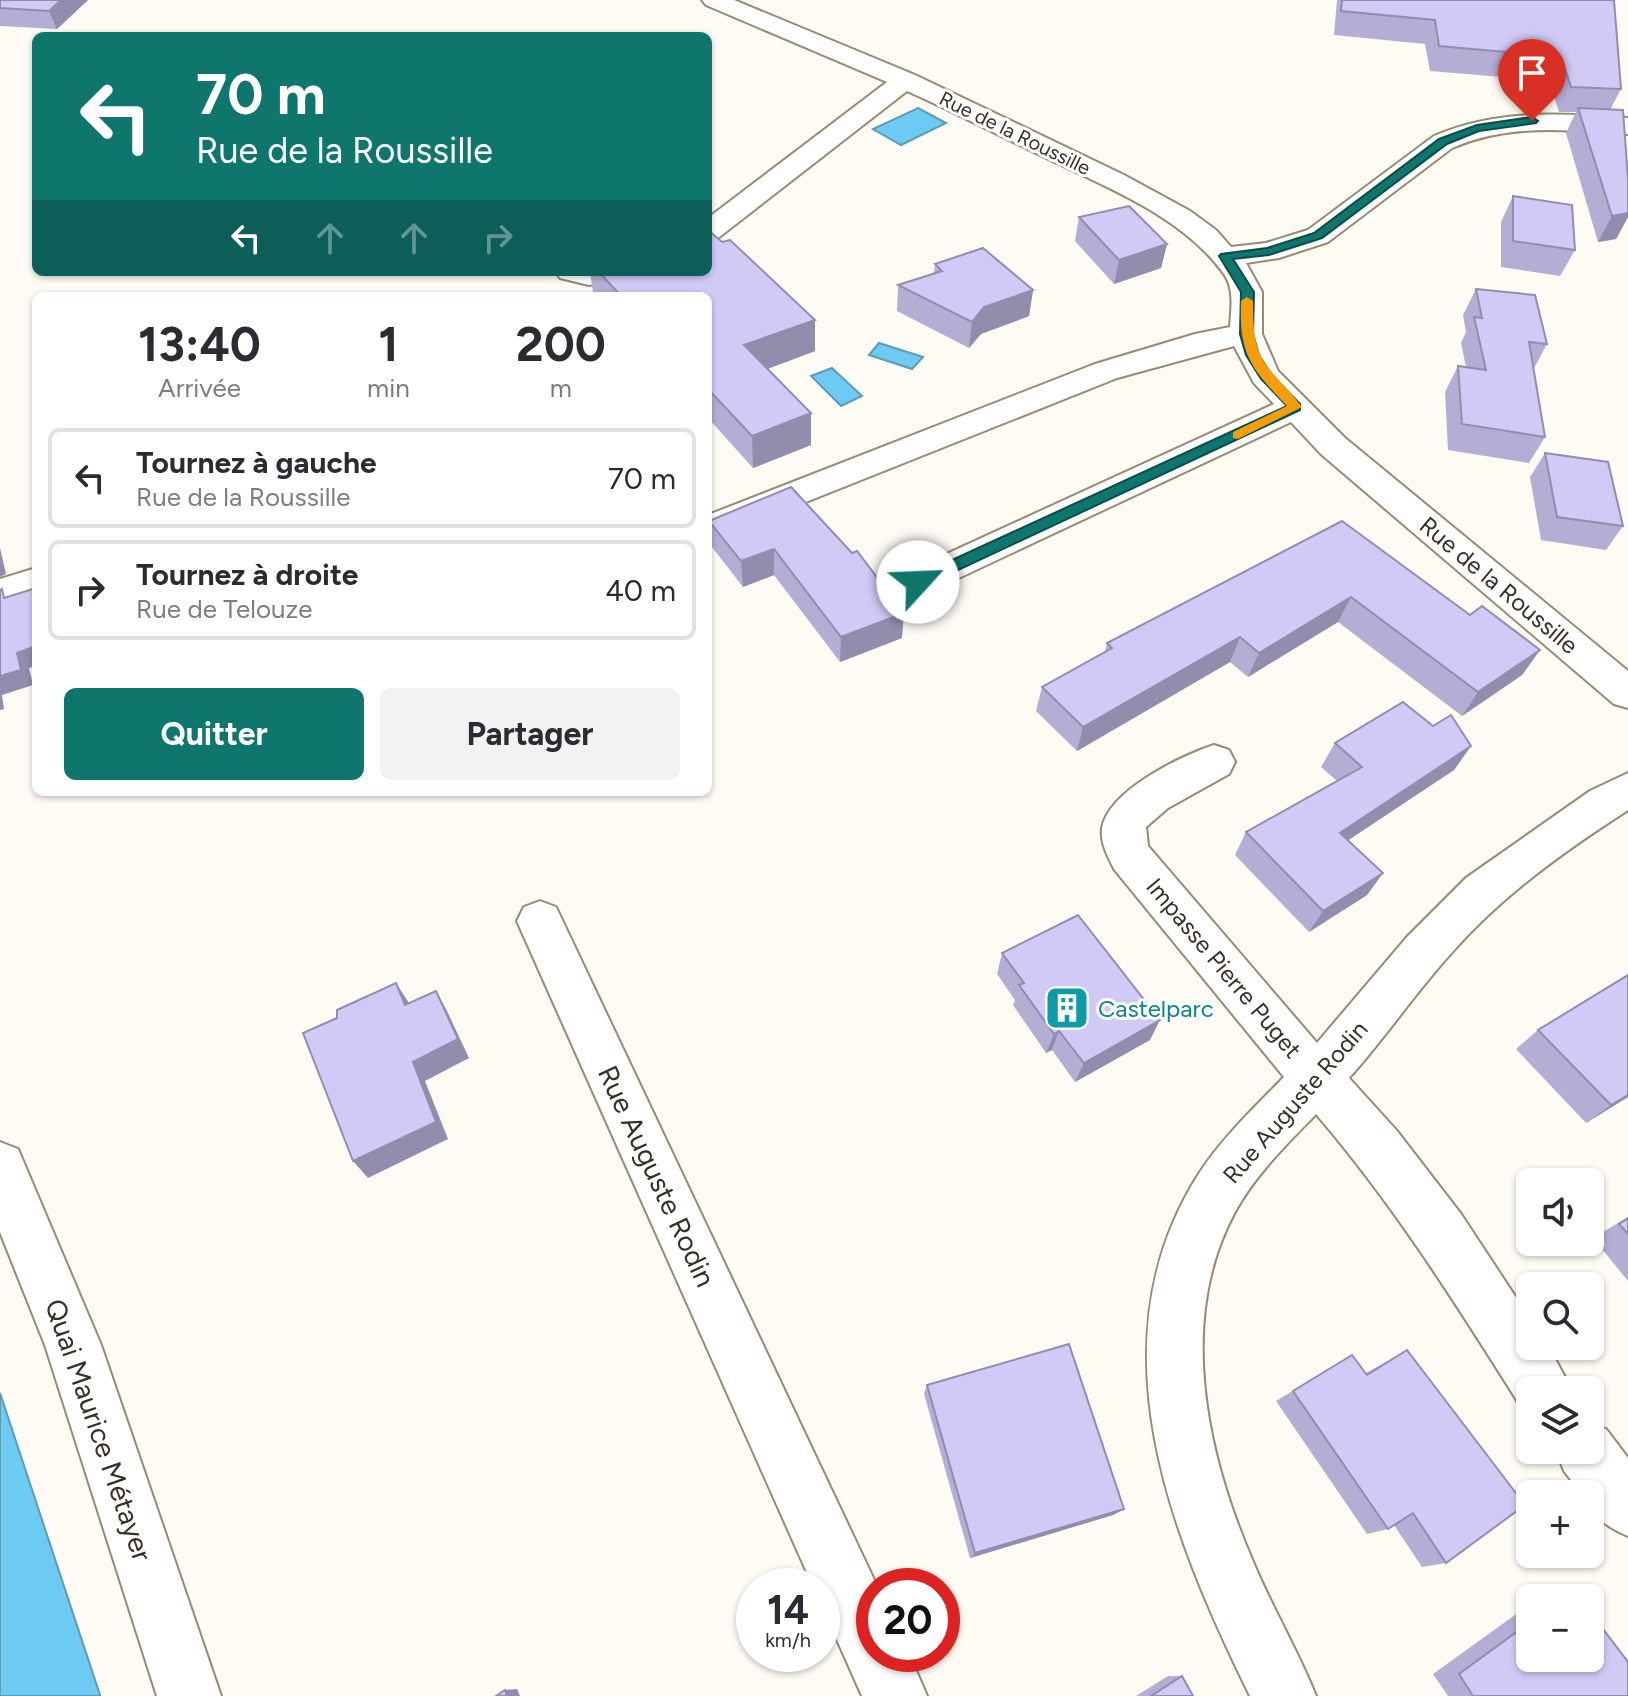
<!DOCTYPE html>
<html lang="fr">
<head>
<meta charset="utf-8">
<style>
  :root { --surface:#fff; --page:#f2f2f3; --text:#2b2b33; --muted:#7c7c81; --line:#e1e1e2; --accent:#0f766e }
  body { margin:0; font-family:Figtree,sans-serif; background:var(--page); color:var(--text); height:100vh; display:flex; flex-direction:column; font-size:30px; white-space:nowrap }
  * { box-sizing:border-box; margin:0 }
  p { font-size:26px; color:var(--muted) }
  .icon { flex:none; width:44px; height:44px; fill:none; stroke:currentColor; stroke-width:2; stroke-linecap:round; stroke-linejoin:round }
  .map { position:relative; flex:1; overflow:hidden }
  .drawer { position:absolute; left:32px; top:292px; width:680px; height:504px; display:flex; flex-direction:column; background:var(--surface); border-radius:12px; box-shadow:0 2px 6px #0004 }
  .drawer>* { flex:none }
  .banner { position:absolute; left:32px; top:32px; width:680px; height:244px; border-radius:12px; box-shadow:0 2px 6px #0004; background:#0f766e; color:#fff; overflow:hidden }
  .controls { position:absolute; left:1516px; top:1168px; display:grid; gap:16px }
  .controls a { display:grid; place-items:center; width:88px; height:88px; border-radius:12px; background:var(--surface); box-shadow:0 2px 6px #0004; font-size:40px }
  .speed { position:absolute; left:736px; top:1568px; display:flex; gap:16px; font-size:40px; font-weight:700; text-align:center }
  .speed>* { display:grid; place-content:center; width:104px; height:104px; border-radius:50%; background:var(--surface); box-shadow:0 2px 6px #0004; line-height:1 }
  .speed small { font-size:20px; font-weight:400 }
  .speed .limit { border:12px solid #d22; background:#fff; color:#111 }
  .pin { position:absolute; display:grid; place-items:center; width:68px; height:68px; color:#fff; margin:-82px -34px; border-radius:50% 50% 50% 0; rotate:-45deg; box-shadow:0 0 8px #0007 }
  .pin .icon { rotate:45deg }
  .me { position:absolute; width:88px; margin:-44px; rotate:65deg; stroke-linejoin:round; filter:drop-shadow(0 0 6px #0008) }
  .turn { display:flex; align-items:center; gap:28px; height:168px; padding:0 32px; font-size:36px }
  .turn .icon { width:104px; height:104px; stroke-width:2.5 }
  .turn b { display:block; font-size:56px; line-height:68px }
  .lanes { display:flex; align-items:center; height:76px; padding:0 32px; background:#0003; justify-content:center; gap:40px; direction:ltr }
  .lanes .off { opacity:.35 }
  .eta { display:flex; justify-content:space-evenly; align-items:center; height:136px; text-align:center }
  .eta b { font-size:48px; font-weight:700; line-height:56px }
  .button { display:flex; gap:16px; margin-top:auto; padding:16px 32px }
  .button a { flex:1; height:92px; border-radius:12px; background:var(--accent); color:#fff; font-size:32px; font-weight:700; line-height:92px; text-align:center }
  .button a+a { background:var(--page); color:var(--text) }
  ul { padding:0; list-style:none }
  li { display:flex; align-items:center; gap:24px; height:100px; margin:0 16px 12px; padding:0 16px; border:4px solid var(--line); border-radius:12px }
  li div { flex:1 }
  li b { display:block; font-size:30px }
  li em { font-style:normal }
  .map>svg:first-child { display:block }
</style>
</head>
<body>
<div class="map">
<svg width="1628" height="1696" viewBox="0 0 1628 1696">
  <rect width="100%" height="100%" fill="#fefbf5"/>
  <g fill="#6dcbf3" stroke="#5c9cb5" stroke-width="2">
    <path d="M 918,108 L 946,123 L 901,145 L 873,129 Z"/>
    <path d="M 879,343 L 923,357 L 912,369 L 869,355 Z"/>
    <path d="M 832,368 L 862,396 L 841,406 L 811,376 Z"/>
    <path d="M 0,1393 L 100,1695 L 100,1696 L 0,1696 Z"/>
  </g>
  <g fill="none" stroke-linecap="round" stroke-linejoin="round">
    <g stroke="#978a6f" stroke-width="4">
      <g id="minor">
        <path d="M 702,0 L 734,0 L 915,75 L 1124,175 L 1190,211 L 1216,230 L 1231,247 L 1266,243 L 1308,230 L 1434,136 C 1497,109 1560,113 1628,118 L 1628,134 C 1568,130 1509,123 1452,148 L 1328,242 L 1279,258 L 1246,263 L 1262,292 L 1262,334 L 1278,371 L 1345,438 L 1628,671 L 1628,708 L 1614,704 L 1321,454 L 1291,422 L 931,591 L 918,595 L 905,591 L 899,582 L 905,573 L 1274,404 L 1254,383 L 1234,346 L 1117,378 L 708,541 L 708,515 L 1095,364 L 1195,334 L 1230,327 C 1231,309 1235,290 1224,274 C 1182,215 1103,186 1040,155 C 996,134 952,111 907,91 L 718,238 L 708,241 L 708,218 L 887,82 L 706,5 Z"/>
        <path d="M 556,272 L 637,272 L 633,278 L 589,285 L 560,278 Z"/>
        <path d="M 36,568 L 36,595 L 0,606 L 0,579 Z"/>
        <path d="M 1214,745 L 1229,750 L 1235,762 L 1229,774 L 1168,808 L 1146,827 L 1148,846 L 1317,1043 L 1407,937 L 1466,878 L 1590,791 L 1628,773 L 1628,810 C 1566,850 1504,894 1455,949 C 1417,990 1386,1037 1349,1078 L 1397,1131 L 1461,1214 L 1530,1319 L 1530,1346 L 1548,1346 L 1572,1390 L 1530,1390 L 1530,1413 L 1523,1410 C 1458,1307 1395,1206 1316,1114 C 1287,1144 1255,1175 1235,1212 C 1176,1321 1207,1456 1254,1564 C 1273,1609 1298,1651 1316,1696 L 1250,1696 C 1171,1535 1091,1340 1200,1172 C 1223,1137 1255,1107 1284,1077 L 1114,869 C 1108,857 1100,842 1102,828 C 1109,790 1181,756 1214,745 Z"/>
        <path d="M 540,901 L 556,907 L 877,1586 L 874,1586 L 874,1654 L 909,1654 L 927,1696 L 862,1696 L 822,1606 L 822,1586 L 813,1586 L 517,921 L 524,907 Z"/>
        <path d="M 0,1142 L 18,1149 L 101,1345 L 221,1696 L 157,1696 L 45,1345 L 0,1232 Z"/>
        <path d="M 1590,1423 L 1606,1429 L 1628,1458 L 1628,1536 C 1609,1528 1590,1517 1590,1494 L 1582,1494 L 1564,1471 L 1556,1450 L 1590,1450 Z"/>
      </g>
    </g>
    <use href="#minor" fill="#fff" fill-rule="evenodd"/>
  </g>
  <g fill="#b4aed4">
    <path d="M 0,0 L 88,0 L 57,29 L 0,26 Z"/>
    <path d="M 1337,0 L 1614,0 L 1621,89 L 1610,110 L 1628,179 L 1628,217 L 1616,239 L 1598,242 L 1566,133 L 1576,112 L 1559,112 L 1549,81 L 1430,71 L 1425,44 L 1334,35 Z"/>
    <path d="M 1513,196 L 1575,250 L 1560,276 L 1501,267 L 1501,222 Z"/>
    <path d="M 1079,217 L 1167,244 L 1161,268 L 1114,284 L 1075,241 Z"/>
    <path d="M 935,264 L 1033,290 L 1029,316 L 981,334 L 969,348 L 897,311 L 898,285 L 934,273 Z"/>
    <path d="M 590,272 L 708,272 L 815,320 L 815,351 L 767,369 L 811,413 L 811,445 L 753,468 L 708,418 L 708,296 L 597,296 L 593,292 Z"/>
    <path d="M 1476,289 L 1547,344 L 1533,370 L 1545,437 L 1529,463 L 1448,450 L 1445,392 L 1458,366 L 1466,367 L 1461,343 L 1466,332 L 1463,315 Z"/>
    <path d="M 1545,453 L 1623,526 L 1606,550 L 1541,540 L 1530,477 Z"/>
    <path d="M 791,487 L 902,638 L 840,662 L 774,575 L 743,587 L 712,547 L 709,521 Z"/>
    <path d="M 1342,521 L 1470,615 L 1540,650 L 1522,675 L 1462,716 L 1338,622 L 1248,677 L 1230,662 L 1077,751 L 1036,711 L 1042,687 L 1105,652 L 1107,643 Z"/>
    <path d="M 1433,726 L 1471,746 L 1454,770 L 1348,840 L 1383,873 L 1367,895 L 1309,932 L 1235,855 L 1246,832 L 1337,781 L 1321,767 L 1335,743 Z"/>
    <path d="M 1002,953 L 1150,1040 L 1075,1082 L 1052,1050 L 1046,1053 L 1013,1005 L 1015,1000 L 997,974 Z"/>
    <path d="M 1628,975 L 1628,1097 L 1586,1123 L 1516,1049 L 1538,1030 Z"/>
    <path d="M 1628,1217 L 1628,1281 L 1593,1238 Z"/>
    <path d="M 1407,1350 L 1446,1563 L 1422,1567 L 1394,1525 L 1388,1529 L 1367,1534 L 1276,1401 L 1352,1355 L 1366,1373 Z"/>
    <path d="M 927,1385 L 1124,1509 L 1113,1515 L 970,1558 L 924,1394 Z"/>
    <path d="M 1574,1590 L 1580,1598 L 1538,1598 L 1545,1593 Z"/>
    <path d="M 1530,1604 L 1530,1658 L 1628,1696 L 1448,1696 L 1433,1674 Z"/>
    <path d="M 1168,1676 L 1182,1676 L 1193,1696 L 1136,1696 Z"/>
  </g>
  <g fill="#928dad">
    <path d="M 61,0 L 88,0 L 57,29 L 49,11 Z"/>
    <path d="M 1628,213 L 1628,217 L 1616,239 L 1598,242 L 1612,216 Z"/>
    <path d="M 1167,244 L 1161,268 L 1114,284 L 1119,260 Z"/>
    <path d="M 1033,290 L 1029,316 L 981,334 L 969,348 L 972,322 L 984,307 Z"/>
    <path d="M 815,320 L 815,351 L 746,377 L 744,345 Z"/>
    <path d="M 811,413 L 811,445 L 753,468 L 752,436 Z"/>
    <path d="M 0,548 L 6,574 L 0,577 Z"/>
    <path d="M 774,549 L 774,575 L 743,587 L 741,561 Z"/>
    <path d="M 1351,597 L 1338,622 L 1248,677 L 1259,653 Z"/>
    <path d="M 904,613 L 902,638 L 840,662 L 841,637 Z"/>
    <path d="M 1240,637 L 1230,662 L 1077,751 L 1083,727 Z"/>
    <path d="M 36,646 L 36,666 L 29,668 L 33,685 L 2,695 L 4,709 L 0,710 L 0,676 L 17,653 Z"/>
    <path d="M 1540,650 L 1522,675 L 1462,716 L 1478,692 Z"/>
    <path d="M 1471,746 L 1454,770 L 1326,855 L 1340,833 Z"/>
    <path d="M 1383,873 L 1367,895 L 1309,932 L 1323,911 Z"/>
    <path d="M 396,983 L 409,1003 L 405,1005 Z"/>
    <path d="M 436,991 L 447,1011 L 469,1058 L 425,1081 L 448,1139 L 368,1178 L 353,1161 L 413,1062 Z"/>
    <path d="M 1160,1020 L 1150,1040 L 1075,1082 L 1084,1063 Z"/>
    <path d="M 1059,1031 L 1052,1050 L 1046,1053 L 1054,1034 Z"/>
    <path d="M 1628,1095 L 1628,1097 L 1586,1123 L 1611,1105 Z"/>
    <path d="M 1124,1509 L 1113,1515 L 970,1558 L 975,1553 Z"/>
    <path d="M 517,1689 L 520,1696 L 507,1696 L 505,1690 Z"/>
  </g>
  <g fill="#d1caf7" stroke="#928dad" stroke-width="2">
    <path d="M 0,0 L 61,0 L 49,11 L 0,8 Z"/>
    <path d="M 1342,0 L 1614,0 L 1621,89 L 1571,87 L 1561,57 L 1439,46 L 1435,20 L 1341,11 Z"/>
    <path d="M 1578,108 L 1623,110 L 1628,179 L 1628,213 L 1612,216 Z"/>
    <path d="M 1513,196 L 1572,205 L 1575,250 L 1513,241 Z"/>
    <path d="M 1129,206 L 1167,244 L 1119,260 L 1079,217 Z"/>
    <path d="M 708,230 L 722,242 L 730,240 L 815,320 L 744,345 L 811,413 L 752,436 L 708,389 L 708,296 L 621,296 L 599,272 L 708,272 Z"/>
    <path d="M 983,248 L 1033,290 L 984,307 L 972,322 L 898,285 L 942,271 L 935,264 Z"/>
    <path d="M 1476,289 L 1535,295 L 1547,344 L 1529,342 L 1545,437 L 1462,424 L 1458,366 L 1486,370 L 1474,317 L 1482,318 Z"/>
    <path d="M 1545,453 L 1608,462 L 1623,526 L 1557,517 Z"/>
    <path d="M 791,487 L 852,553 L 857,551 L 904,613 L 841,637 L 774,549 L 741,561 L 709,521 Z"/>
    <path d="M 1342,521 L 1470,615 L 1482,606 L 1540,650 L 1478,692 L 1351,597 L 1259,653 L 1240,637 L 1083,727 L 1042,687 L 1112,648 L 1107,643 Z"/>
    <path d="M 36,588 L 36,646 L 17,653 L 21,670 L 0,676 L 0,590 L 2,589 L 4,598 Z"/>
    <path d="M 1403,702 L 1433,726 L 1451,715 L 1471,746 L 1340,833 L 1383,873 L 1323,911 L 1246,832 L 1362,767 L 1335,743 Z"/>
    <path d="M 1078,915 L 1160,1020 L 1084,1063 L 1059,1031 L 1054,1034 L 1019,985 L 1024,983 L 1002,953 Z"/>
    <path d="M 1628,975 L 1628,1095 L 1611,1105 L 1538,1030 Z"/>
    <path d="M 396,983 L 405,1005 L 436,991 L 458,1039 L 413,1062 L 436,1122 L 353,1161 L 303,1033 L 337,1018 L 337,1010 Z"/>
    <path d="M 1628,1218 L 1628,1234 L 1619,1224 Z"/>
    <path d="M 1069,1344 L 1124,1509 L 975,1553 L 927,1385 Z"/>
    <path d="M 1407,1350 L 1525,1505 L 1446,1563 L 1413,1513 L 1388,1529 L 1293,1391 L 1352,1355 L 1367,1375 Z"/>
    <path d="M 1574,1590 L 1580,1598 L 1562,1598 Z"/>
    <path d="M 1590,1612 L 1628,1662 L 1628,1696 L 1473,1696 L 1459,1674 L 1530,1622 L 1530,1658 L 1590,1658 Z"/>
    <path d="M 1182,1676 L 1193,1696 L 1151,1696 Z"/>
    <path d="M 505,1690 L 507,1696 L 496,1696 Z"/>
  </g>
  <path fill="#0f766e" stroke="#0a4d48" stroke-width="2" d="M 1532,117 L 1538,121 L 1536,123 L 1479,131 L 1447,144 L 1322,238 L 1269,255 L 1233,259 L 1254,292 L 1253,334 L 1259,355 L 1271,374 L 1300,404 L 1300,410 L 924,586 L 913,586 L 913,578 L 1287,406 L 1261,379 L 1246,355 L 1240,334 L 1241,292 L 1219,256 L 1221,254 L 1267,248 L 1314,233 L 1439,139 L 1477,125 Z"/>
  <path fill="#f59e0b" d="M 1247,297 L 1253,301 C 1252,366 1267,362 1302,407 L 1238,439 L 1233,438 L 1233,432 L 1287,406 C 1251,368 1239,355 1241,301 Z"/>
  <defs>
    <g id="building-square" transform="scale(2.3)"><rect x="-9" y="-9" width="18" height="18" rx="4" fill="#0f9aa8" stroke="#fff"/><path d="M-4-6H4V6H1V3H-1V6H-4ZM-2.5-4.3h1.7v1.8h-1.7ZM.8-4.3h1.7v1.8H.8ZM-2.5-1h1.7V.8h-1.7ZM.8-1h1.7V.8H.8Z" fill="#fff"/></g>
  </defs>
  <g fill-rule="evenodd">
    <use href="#building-square" x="1067" y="1008"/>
  </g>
  <g text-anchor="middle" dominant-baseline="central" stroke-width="6" stroke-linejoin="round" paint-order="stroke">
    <g font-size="20" fill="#363025" stroke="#fff">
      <text transform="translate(1015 133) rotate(26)">Rue de la Roussille</text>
    </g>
    <g font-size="24" fill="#363025" stroke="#fff">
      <text transform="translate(1499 585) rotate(40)">Rue de la Roussille</text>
      <text transform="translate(1224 968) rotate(50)">Impasse Pierre Puget</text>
      <text transform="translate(1295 1102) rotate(-49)">Rue Auguste Rodin</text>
    </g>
    <g font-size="24" fill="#0d838f" stroke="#fff" text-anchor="start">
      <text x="1098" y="1008">Castelparc</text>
    </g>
    <g font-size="28" fill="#363025" stroke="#fff">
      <text transform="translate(657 1176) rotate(65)">Rue Auguste Rodin</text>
      <text transform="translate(99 1430) rotate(71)">Quai Maurice Métayer</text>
    </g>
  </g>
</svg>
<div class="controls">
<a><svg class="icon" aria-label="sound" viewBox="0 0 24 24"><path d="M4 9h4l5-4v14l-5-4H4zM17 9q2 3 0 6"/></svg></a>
<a><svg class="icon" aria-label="search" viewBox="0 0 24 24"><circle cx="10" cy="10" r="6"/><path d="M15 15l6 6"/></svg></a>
<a><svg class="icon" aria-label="layers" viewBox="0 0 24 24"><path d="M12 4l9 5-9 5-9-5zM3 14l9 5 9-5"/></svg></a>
<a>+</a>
<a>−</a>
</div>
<div class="speed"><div>14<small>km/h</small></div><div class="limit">20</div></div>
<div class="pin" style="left:1532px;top:121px;background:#d93025"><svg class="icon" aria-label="arrive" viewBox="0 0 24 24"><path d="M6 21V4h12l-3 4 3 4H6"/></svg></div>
<svg class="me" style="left:918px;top:582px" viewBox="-20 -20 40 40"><circle r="19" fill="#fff"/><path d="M0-13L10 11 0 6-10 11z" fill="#0f766e"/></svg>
<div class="banner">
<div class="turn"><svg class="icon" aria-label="left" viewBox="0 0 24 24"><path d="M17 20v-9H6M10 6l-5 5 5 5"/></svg><div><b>70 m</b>Rue de la Roussille</div></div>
<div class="lanes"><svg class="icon" aria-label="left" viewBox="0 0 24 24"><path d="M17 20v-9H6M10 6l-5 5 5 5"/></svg><svg class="icon off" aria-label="ahead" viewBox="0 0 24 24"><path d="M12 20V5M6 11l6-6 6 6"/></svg><svg class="icon off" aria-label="ahead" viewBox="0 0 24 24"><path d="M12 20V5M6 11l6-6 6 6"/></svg><svg class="icon off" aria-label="right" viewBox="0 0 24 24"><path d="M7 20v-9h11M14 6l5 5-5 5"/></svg></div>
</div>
<section class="drawer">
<div class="eta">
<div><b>13:40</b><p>Arrivée</p></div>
<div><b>1</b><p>min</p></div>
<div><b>200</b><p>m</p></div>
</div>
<ul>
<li><svg class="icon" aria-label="left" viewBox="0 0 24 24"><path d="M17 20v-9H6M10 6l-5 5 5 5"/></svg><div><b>Tournez à gauche</b><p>Rue de la Roussille</p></div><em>70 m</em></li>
<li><svg class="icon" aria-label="right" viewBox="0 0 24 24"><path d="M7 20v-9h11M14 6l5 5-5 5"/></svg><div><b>Tournez à droite</b><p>Rue de Telouze</p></div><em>40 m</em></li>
</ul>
<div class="button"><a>Quitter</a><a>Partager</a></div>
</section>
</div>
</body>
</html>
